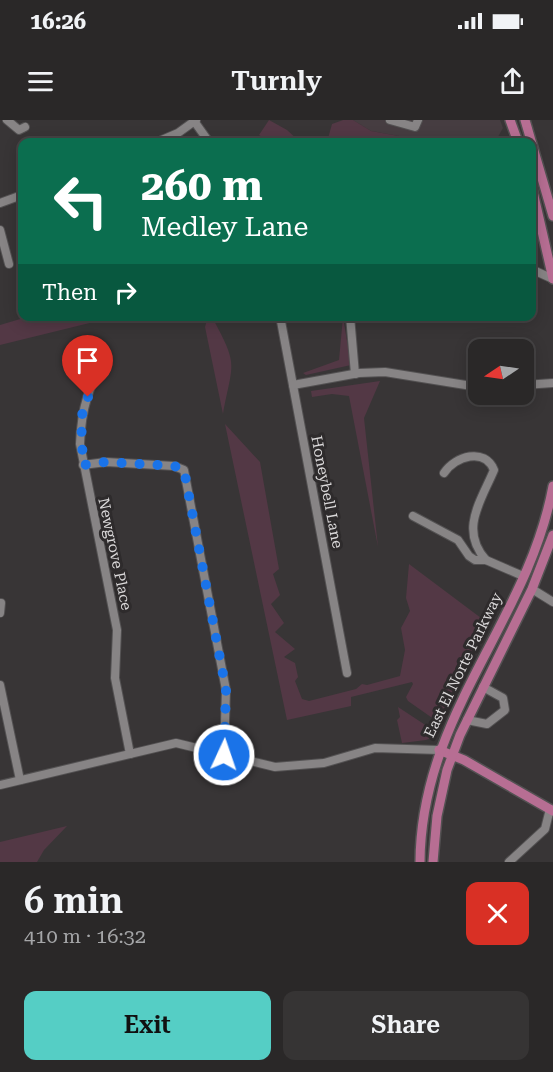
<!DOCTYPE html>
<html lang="en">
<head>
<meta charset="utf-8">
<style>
  :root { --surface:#2a2828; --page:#363434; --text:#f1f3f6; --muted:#a5a6a8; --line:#464445; --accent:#55cec5 }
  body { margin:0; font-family:"Roboto Serif",serif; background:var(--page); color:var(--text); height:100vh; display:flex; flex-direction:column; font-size:22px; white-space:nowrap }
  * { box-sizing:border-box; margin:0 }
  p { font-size:20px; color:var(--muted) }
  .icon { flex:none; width:33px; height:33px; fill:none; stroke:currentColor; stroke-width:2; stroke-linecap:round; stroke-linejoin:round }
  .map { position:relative; height:742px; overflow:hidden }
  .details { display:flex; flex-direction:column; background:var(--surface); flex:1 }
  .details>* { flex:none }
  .hud { position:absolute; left:18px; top:18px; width:518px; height:183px; border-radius:12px; box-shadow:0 3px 15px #0003,0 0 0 2px var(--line); background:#0b6e4f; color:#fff; overflow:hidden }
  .needle { width:39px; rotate:257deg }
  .fabs { position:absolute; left:468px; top:219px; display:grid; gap:12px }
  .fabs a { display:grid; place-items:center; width:66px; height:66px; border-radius:12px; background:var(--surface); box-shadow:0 3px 15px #0003,0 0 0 2px var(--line); font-size:30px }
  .pin { position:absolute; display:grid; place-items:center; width:51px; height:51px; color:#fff; margin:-62px -26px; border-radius:50% 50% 50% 0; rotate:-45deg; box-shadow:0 0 6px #0007 }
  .pin .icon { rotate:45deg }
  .me { position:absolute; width:66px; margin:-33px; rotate:3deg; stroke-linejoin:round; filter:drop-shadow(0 0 4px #0008) }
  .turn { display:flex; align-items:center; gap:21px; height:126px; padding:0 24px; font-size:27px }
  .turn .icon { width:78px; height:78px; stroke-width:2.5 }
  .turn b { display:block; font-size:42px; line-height:51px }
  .then { display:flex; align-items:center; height:57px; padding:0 24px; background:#0003; gap:12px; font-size:22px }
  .round { display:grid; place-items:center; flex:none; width:63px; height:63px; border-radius:12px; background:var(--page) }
  .headline { display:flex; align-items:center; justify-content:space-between; height:102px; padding:0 24px }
  h1 { font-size:36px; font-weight:600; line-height:45px }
  .primary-button { display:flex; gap:12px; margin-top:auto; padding:12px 24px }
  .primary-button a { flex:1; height:69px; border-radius:12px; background:var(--accent); color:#111; font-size:24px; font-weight:600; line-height:69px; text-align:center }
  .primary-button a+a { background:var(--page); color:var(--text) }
  .status { display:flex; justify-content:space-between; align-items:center; height:42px; padding:0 30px; background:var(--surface); direction:ltr }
  .status svg { height:16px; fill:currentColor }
  header { display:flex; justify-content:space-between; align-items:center; height:78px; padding:0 24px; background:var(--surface); font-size:27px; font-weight:600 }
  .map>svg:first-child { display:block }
</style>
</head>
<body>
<div class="status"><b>16:26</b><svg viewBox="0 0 49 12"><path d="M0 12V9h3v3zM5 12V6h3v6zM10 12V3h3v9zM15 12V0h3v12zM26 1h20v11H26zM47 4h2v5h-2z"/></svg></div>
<header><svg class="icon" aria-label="menu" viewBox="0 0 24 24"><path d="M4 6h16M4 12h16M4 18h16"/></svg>Turnly<svg class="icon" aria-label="share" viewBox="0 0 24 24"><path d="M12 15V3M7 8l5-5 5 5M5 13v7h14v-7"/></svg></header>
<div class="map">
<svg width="553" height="742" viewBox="0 0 553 742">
  <rect width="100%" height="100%" fill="#383536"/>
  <path fill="#463d41" d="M 353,0 L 500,0 L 503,8 L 495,22 L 432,22 L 371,11 Z"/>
  <g fill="#533845">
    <path d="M 269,0 L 287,10 L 300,22 L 271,22 L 259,15 Z"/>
    <path d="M 343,0 L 353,0 L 371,11 L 432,22 L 327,22 L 332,4 Z"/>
    <path d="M 27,197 L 27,196 L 114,197 L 0,225 L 0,205 Z"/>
    <path d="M 208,197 L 212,197 C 239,247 233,241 223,294 L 205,207 Z"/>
    <path d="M 343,197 L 351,245 L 306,255 L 303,253 L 339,240 Z"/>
    <path d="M 380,261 L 364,298 L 378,427 L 349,276 L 332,274 L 312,277 L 311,271 Z"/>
    <path d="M 225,304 L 260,342 L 279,449 L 273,454 L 280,475 L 271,484 L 284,503 L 275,512 L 295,529 L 284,537 L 295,543 L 298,557 L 295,561 L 302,579 L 309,581 L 356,569 L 362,564 L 367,565 L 400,556 L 405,530 L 401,508 L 410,491 L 406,478 L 409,444 L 489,504 L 441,600 L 438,602 L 408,581 L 406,577 L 413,564 L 412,562 L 351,577 L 351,586 L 287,600 Z"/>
    <path d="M 398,587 L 436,612 L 435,616 L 426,620 L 402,623 L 397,600 L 400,597 Z"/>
    <path d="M 67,706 L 44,730 L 37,742 L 0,742 L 0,722 Z"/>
  </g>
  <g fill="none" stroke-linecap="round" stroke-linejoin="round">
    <g stroke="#535152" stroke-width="10">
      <g id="minor">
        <path d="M 7,0 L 19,10 L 25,7"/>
        <path d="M 390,0 L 415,7 L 418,0"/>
        <path d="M 194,1 L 209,22"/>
        <path d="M 157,22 L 178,13 L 196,0"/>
        <path d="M 0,83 L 22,75"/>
        <path d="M 0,110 L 9,144"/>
        <path d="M 531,149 L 553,159"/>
        <path d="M 280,196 L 347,553"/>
        <path d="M 350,196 L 355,254"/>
        <path d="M 105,243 C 86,266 81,296 80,324 L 117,510 L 115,558 L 130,634"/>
        <path d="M 293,265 L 359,253 L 385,252 L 478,267"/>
        <path d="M 524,265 L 553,263"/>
        <path d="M 83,345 L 106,342 L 174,346 L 184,350 L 226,570 L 224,635"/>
        <path d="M 444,353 C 455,336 485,327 494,350 C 481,381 459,410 486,440"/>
        <path d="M 413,396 L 458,420 L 469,436 L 475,440 L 486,440 L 523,456"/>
        <path d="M 532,469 L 553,482"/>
        <path d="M 0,493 L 1,483"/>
        <path d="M 0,565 L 20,660"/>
        <path d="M 467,600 L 487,604 L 505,590 L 503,578 L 483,567"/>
        <path d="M 0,665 L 176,623 L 275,647 L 324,643 L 375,628 L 439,630"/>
        <path d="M 509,742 L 545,709 L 550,689"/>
      </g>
    </g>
    <g stroke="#535152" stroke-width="12">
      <g id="major">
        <path d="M 510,0 L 518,22"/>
        <path d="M 525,0 L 553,96"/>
        <path d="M 531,63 L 553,159"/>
        <path d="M 439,630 L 464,640 L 553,691"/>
        <path d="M 420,742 C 421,594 528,502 553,366"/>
        <path d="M 433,742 L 437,696 L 447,650 L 460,615 L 532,469 L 553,415"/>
      </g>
    </g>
    <use href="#minor" stroke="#878485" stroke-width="8"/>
    <use href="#major" stroke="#b76e93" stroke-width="9"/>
  </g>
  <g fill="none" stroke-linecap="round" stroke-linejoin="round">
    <path stroke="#1a73e8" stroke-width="10" stroke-dasharray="0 18" d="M 88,277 L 81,298 L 83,345 L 106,342 L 174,346 L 184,350 L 226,570 L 224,635"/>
  </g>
  <g text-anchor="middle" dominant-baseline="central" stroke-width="6" stroke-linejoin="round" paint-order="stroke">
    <g font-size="15" fill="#dad8d9" stroke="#2e2b2c">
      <text transform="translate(327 372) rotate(79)">Honeybell Lane</text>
      <text transform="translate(115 434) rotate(78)">Newgrove Place</text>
      <text transform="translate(463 545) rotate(-64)">East El Norte Parkway</text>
    </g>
  </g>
</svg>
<div class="fabs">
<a><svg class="needle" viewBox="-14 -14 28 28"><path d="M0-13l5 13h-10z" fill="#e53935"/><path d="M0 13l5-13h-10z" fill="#a5a6a8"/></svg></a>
</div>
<div class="pin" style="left:88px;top:277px;background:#d93025"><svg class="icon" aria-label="arrive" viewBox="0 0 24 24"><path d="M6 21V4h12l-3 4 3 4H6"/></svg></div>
<svg class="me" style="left:224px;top:635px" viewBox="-20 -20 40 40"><circle r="17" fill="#1a73e8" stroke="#fff" stroke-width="3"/><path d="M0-11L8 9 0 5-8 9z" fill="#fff"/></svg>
<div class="hud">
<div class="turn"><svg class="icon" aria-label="left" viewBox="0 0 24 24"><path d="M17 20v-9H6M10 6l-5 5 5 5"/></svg><div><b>260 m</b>Medley Lane</div></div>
<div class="then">Then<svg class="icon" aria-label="right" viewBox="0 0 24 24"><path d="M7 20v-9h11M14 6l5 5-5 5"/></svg></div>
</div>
</div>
<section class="details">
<div class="headline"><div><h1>6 min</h1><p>410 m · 16:32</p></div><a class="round" style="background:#d93025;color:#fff"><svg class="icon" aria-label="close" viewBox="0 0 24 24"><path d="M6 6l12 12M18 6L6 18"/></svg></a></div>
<div class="primary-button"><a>Exit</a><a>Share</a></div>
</section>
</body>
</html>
